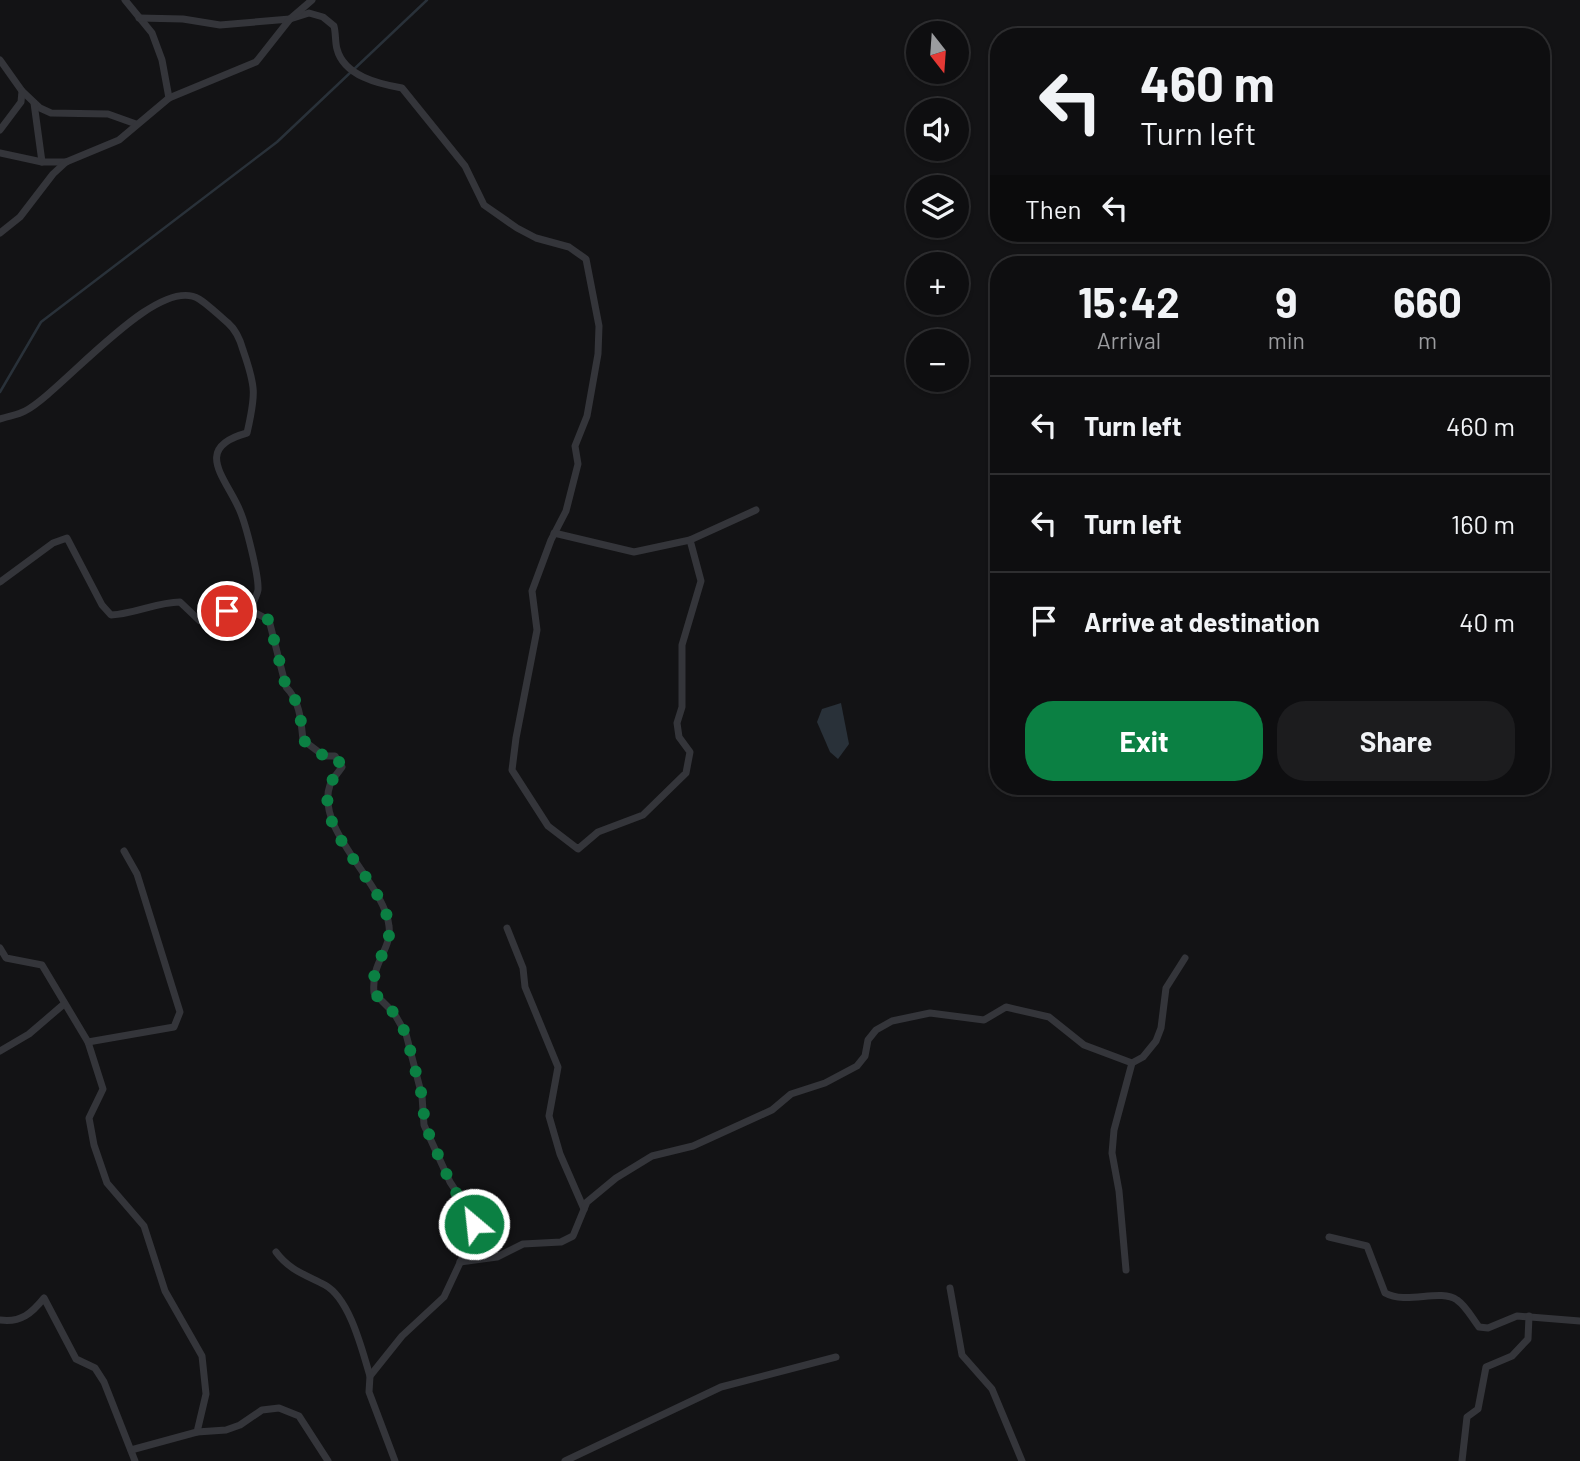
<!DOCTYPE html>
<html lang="en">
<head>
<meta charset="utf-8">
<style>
  :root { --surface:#0e0e10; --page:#1c1c1e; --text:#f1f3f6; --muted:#9b9c9f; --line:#2e2e30; --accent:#0b8043 }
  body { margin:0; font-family:Barlow,sans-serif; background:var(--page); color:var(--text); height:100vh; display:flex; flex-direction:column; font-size:26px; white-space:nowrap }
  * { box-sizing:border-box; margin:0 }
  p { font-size:23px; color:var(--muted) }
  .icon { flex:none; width:38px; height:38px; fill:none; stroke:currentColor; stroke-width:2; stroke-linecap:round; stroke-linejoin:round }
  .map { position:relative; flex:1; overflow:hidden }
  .side { position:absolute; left:990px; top:256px; width:560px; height:539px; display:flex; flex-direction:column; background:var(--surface); border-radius:28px; box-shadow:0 2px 5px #0004,0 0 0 2px var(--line) }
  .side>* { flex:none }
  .hud { position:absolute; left:990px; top:28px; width:560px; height:214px; border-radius:28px; box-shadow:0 2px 5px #0004,0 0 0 2px var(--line); background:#0e0e10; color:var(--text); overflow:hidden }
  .needle { width:46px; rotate:163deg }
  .controls { position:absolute; left:906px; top:21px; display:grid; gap:14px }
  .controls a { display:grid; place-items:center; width:63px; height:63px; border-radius:50%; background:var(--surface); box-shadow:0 2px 5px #0004,0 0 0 2px var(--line); font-size:35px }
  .pin { position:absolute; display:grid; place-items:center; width:60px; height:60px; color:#fff; margin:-30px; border:4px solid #fff; border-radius:50%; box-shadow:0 2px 7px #0007 }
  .me { position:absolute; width:77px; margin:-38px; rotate:332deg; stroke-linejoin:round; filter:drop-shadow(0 0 5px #0008) }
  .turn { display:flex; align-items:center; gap:24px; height:147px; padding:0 35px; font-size:32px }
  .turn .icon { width:91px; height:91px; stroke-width:2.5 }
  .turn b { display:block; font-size:49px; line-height:60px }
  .then { display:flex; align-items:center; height:66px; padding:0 35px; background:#0003; gap:14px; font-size:26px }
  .eta { display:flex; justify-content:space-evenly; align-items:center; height:119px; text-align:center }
  .eta b { font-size:42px; font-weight:700; line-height:49px }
  .cta { display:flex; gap:14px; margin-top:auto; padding:14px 35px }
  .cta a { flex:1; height:80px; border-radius:28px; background:var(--accent); color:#fff; font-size:28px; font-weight:700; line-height:80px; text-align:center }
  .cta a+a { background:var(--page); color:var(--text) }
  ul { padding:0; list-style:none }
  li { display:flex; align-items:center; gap:21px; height:98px; padding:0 35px; border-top:2px solid var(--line) }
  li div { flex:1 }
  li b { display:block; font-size:26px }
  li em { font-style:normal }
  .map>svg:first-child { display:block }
</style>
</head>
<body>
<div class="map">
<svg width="1580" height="1461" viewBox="0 0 1580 1461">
  <rect width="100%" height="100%" fill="#131315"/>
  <path fill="#293139" d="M 841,703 L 849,744 L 838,759 L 830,752 L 817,722 L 822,709 Z"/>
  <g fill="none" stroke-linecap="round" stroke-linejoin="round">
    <path stroke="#293139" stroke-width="2.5" d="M 0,392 L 41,322 L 277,142 L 427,0"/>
    <g stroke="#34353a" stroke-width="7">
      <path d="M 125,0 L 152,33 L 162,60 L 169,98"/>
      <path d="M 139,18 L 183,19 L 220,25 L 290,19 L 309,13 L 323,17 L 334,26 C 336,34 335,42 337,49 C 344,76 379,84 402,88 L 465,166 L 484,205 L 517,228 L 536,238 L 569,247 L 586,259 L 599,326 L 598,354 L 587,416 L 575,446 L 578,464 L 566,511 L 551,540 L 532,591 L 537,630 L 516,738 L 512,770 L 548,826 L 578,849 L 598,832 L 643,815 L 686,773 L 690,752 L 679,737 L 677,723 L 682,707 L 682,645 L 701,581 L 690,540"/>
      <path d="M 0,60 L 22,91 L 21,102 L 0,130"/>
      <path d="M 22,91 L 40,108 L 51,113 L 108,114 L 136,124"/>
      <path d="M 34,103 L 42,162"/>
      <path d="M 0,153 L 42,162 L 66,162"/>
      <path d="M 0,233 L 20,217 L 53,174 L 66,162 L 119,140 L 169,98 L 256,62 L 290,19 L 312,0"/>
      <path d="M 0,419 C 8,416 18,415 25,411 C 62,392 157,273 199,299 C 207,304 220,316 228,323 C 236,330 240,339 243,350 C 256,387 256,394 247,433 C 191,448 227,479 240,511 C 246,525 259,576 258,590 C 257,596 252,604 250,610 L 269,620 L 286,687 C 300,701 301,721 303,740 L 324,756 L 335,756 L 342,767 C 338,773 332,779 330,785 C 314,829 385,884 389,926 C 392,950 371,961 374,993 L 394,1013 L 406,1034 L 422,1096 L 424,1125 L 450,1182 L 471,1214 L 473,1235 L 444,1297 L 402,1336 L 370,1376 L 369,1392 L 395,1461"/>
      <path d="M 554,533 L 634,552 L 690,540 L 756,510"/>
      <path d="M 0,582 L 53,543 L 67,538 L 102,605 L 111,615 C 135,614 157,602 180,602 L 200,621 L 216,613 L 250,610"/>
      <path d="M 507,928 L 523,968 L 525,987 L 558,1067 L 549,1116 L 560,1154 L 584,1209"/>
      <path d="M 0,948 L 6,958 L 42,965 L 88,1042 L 103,1089 L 89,1118 L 94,1145 L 107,1183 L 144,1226 L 165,1291 L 202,1356 L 206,1394 L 197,1432"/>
      <path d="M 88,1042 L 174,1027 L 180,1012 L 137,874 L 124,851"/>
      <path d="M 0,1051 L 29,1034 L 64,1004"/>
      <path d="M 1132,1063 L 1143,1057 L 1156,1041 L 1161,1028 L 1166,988 L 1185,958"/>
      <path d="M 1329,1237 L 1367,1246 L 1385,1293 C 1407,1305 1440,1288 1457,1300 C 1466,1306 1472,1318 1479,1327 L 1488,1328 L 1517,1316 L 1580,1321"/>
      <path d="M 276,1252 C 289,1270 306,1275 325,1285 C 350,1299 362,1350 370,1376"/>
      <path d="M 460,1262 L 497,1257 L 523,1244 L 561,1242 L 573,1236 L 587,1202 L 616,1178 L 652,1156 L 693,1146 L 772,1110 L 791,1094 L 825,1083 L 857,1066 L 865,1056 L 868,1040 L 876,1030 L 892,1021 L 930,1013 L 984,1020 L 1006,1007 L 1049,1017 L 1084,1045 L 1132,1063 L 1114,1130 L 1112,1153 L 1119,1191 L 1126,1270"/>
      <path d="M 950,1288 L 962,1355 L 992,1389 L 1022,1461"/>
      <path d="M 0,1320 C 21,1323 32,1313 44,1298 L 76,1359 L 95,1368 L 104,1382 L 135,1461"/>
      <path d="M 131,1450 L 197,1432 L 226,1430 L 240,1425 L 262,1410 L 279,1408 L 299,1416 L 328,1461"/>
      <path d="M 565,1461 L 721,1387 L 836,1357"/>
      <path d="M 1462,1461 L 1467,1417 L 1478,1409 L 1486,1367 L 1512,1356 L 1528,1339 L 1529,1316"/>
    </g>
  </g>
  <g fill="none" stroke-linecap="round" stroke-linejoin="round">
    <path stroke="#0b8043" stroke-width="12" stroke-dasharray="0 21.6" d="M 227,611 L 250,610 L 269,620 L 286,687 C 300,701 301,721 303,740 L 324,756 L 335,755 L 342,767 C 338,773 332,779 330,785 C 313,831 385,883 389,926 C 392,951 370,961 374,993 L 394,1013 L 406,1034 L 422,1096 L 425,1125 L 450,1182 L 474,1224"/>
  </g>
</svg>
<div class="controls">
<a><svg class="needle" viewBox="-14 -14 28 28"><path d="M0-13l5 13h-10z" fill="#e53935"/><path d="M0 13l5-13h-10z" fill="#9b9c9f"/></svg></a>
<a><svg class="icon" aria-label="sound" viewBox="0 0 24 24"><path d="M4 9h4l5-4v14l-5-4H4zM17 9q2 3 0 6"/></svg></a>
<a><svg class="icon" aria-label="layers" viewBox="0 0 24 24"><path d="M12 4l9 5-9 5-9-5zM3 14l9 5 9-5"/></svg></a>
<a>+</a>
<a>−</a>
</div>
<div class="pin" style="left:227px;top:611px;background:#d93025"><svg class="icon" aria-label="arrive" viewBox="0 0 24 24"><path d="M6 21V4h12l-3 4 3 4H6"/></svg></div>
<svg class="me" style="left:474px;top:1224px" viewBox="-20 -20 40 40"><circle r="17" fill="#0b8043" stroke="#fff" stroke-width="3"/><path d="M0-11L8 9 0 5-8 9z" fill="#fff"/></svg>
<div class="hud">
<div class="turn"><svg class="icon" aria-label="left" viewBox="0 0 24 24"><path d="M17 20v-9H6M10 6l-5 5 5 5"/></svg><div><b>460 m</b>Turn left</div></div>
<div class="then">Then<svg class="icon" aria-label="left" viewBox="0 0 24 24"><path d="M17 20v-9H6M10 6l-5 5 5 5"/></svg></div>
</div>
<section class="side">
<div class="eta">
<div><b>15:42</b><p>Arrival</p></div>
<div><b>9</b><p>min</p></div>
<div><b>660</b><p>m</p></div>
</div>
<ul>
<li><svg class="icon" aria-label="left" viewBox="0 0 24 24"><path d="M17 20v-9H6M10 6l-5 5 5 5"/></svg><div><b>Turn left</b></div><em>460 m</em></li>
<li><svg class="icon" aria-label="left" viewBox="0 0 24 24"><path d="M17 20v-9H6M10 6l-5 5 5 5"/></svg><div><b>Turn left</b></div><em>160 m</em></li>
<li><svg class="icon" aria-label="arrive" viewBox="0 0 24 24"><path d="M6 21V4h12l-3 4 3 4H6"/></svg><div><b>Arrive at destination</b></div><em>40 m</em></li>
</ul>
<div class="cta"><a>Exit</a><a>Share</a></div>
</section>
</div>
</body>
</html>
